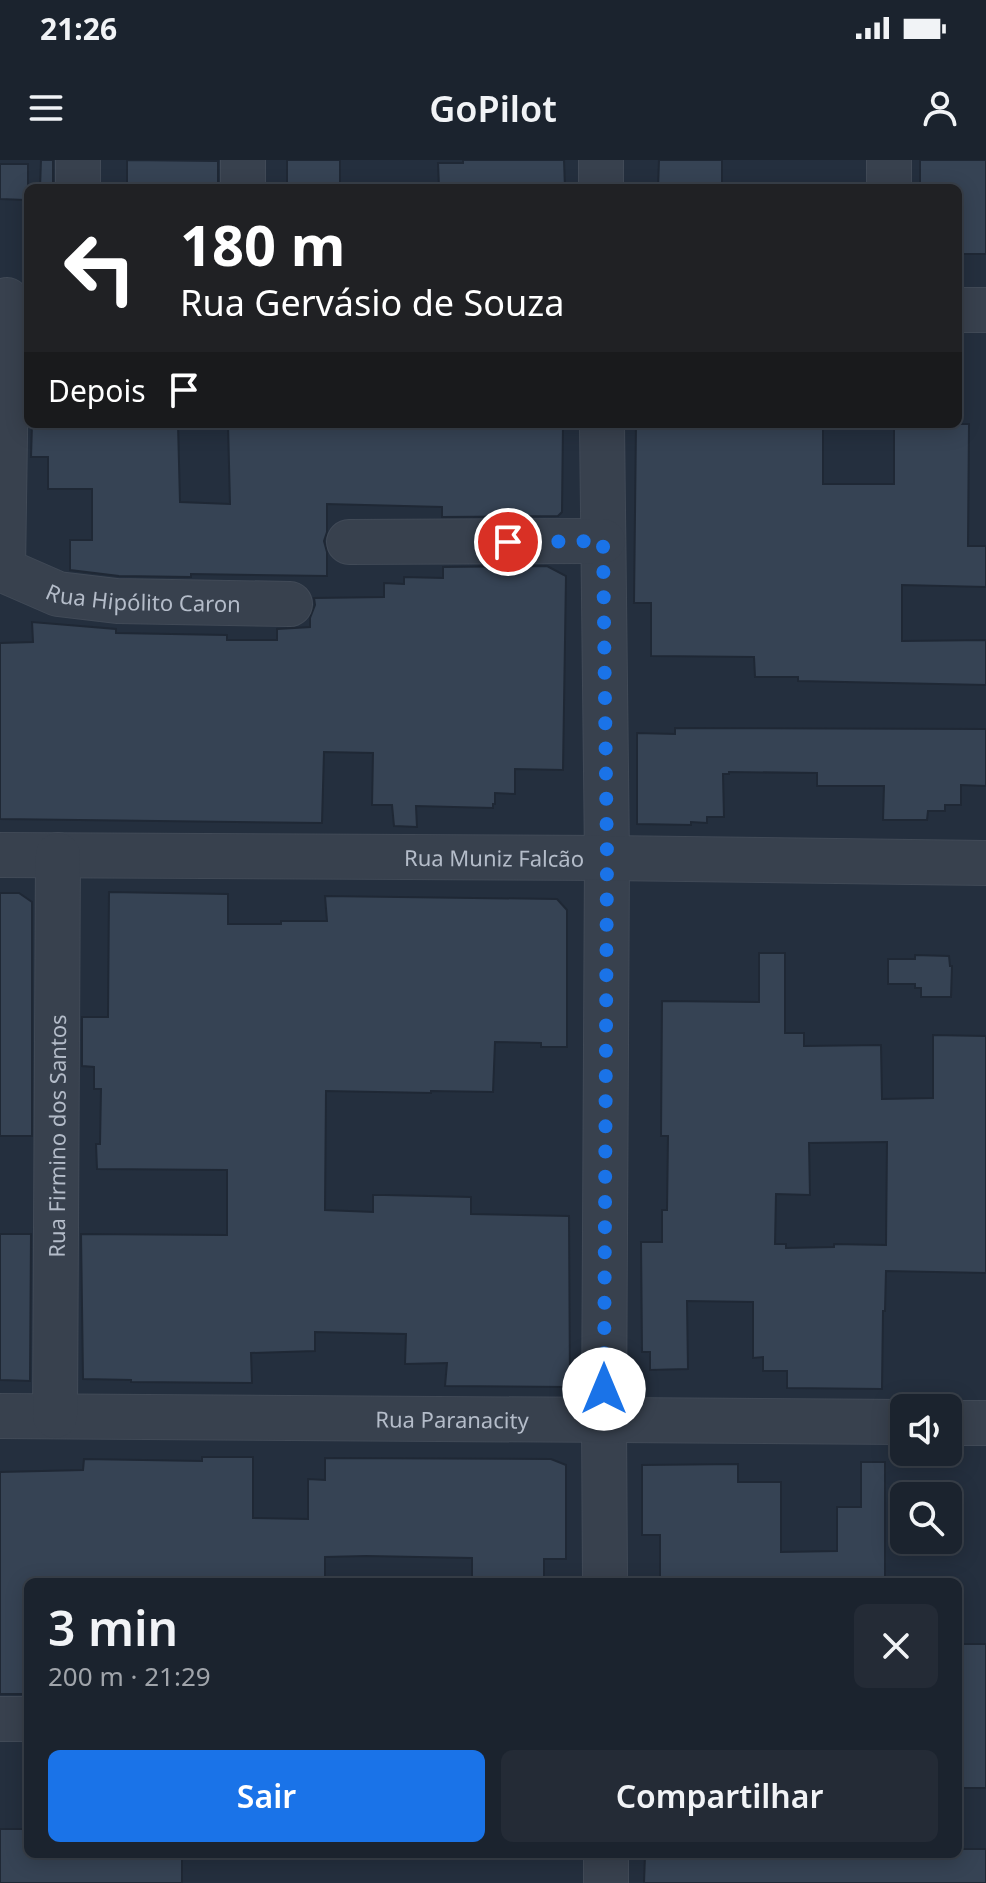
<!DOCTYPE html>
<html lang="pt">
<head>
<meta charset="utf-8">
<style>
  :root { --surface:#1b232e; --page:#242b36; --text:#f1f3f6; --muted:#a0a4aa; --line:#39404a; --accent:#1a73e8 }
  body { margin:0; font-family:"Noto Sans",sans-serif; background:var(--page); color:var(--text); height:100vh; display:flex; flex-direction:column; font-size:30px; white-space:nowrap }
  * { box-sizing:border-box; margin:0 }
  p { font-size:26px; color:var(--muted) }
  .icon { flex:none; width:44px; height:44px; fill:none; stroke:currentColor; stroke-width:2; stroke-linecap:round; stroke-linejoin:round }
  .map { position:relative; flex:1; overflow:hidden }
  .drawer { position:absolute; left:24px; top:1418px; width:938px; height:280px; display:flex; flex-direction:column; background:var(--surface); border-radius:12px; box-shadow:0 4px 20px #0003,0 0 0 2px var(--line) }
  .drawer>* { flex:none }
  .hud { position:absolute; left:24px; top:24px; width:938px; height:244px; border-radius:12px; box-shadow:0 4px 20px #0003,0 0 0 2px var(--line); background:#202124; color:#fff; overflow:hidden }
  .buttons { position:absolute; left:890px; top:1234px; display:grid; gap:16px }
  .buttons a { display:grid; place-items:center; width:72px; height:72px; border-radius:12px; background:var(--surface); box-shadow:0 4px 20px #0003,0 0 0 2px var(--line); font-size:40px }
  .pin { position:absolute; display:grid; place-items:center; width:68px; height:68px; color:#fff; margin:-34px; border:4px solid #fff; border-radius:50%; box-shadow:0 2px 8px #0007 }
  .me { position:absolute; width:88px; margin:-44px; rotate:0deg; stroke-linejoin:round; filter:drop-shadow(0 0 6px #0008) }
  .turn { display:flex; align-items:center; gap:28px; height:168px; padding:0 24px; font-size:36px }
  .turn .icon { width:104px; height:104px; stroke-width:2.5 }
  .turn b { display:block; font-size:56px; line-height:68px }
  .then { display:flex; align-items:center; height:76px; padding:0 24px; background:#0003; gap:16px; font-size:30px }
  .round { display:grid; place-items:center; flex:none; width:84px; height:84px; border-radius:12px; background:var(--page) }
  .overview { display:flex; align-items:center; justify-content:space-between; height:136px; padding:0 24px }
  h1 { font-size:48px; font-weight:600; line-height:60px }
  .primary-button { display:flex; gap:16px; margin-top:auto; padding:16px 24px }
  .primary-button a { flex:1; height:92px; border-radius:12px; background:var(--accent); color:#fff; font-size:32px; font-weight:600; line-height:92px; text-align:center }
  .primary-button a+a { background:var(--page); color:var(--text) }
  .status { display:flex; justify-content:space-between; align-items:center; height:56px; padding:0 40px; background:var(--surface); direction:ltr }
  .status svg { height:22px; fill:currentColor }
  header { display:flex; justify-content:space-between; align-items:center; height:104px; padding:0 24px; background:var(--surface); font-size:36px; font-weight:600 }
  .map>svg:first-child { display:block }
</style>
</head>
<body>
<div class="status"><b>21:26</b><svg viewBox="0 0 49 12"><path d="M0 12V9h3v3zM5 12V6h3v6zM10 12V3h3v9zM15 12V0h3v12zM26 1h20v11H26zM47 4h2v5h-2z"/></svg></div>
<header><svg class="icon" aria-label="menu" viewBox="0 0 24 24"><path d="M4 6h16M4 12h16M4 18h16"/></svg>GoPilot<svg class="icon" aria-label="person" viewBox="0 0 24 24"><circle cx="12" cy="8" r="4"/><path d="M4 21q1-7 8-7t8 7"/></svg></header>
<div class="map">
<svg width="986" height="1723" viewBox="0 0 986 1723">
  <rect width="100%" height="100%" fill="#242f3e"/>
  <g fill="#364354" stroke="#1f2835" stroke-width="2" fill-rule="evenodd">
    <path d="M 41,0 L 53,0 L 53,28 L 40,28 Z"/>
    <path d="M 127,0 L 218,1 L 218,28 L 127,28 Z"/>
    <rect x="287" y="0" width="53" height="28"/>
    <path d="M 463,0 L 564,0 L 565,28 L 439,28 L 438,3 L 463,3 Z"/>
    <path d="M 659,0 L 722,0 L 722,26 L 710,26 L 710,28 L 658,28 Z"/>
    <path d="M 920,0 L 986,0 L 986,94 L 958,94 L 958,28 L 920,28 Z"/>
    <path d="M 0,4 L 28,4 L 28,33 L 25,33 L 25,40 L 0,39 Z"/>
    <path d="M 32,264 L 178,264 L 180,342 L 230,344 L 228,264 L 563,264 L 562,352 L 558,356 L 442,357 L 442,347 L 327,344 L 327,372 L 324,381 L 327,392 L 327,416 L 191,414 L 191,417 L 119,416 L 70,410 L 70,380 L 92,380 L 92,329 L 48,329 L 48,297 L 31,297 Z"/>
    <path d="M 636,264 L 823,264 L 823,324 L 894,324 L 894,264 L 969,264 L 968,386 L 986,386 L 986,427 L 902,425 L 902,481 L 986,480 L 986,525 L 798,521 L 798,517 L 755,517 L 754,497 L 651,496 L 651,443 L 634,443 Z"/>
    <path d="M 547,406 L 566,416 L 563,610 L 515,609 L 515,634 L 495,633 L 495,644 L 493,644 L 493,648 L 416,646 L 417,667 L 394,666 L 392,645 L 372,645 L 373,593 L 324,592 L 322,663 L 0,659 L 0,483 L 33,482 L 32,462 L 116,469 L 116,473 L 227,475 L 227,480 L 277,480 L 277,469 L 310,467 L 310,458 L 315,445 L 314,438 L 384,437 L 384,423 L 404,424 L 404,417 L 443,418 L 443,407 Z"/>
    <path d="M 675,568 L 986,569 L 986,626 L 961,625 L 961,645 L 945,645 L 945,651 L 928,651 L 927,660 L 883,660 L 884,626 L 817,626 L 817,613 L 729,612 L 729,614 L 723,614 L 724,657 L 707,657 L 707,663 L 691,662 L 691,665 L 637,664 L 637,573 L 675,574 Z"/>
    <path d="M 109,732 L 228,734 L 228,764 L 281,764 L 281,761 L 327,761 L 325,736 L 557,739 L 567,750 L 567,887 L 541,887 L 541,883 L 495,882 L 493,932 L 431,931 L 431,933 L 326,931 L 325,1050 L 373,1052 L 373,1035 L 385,1035 L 471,1037 L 471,1054 L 569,1056 L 570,1227 L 445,1226 L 447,1203 L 405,1204 L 406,1174 L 315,1172 L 315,1191 L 251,1193 L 252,1223 L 131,1222 L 131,1220 L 83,1219 L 81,1074 L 227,1075 L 227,1010 L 97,1009 L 96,984 L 100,984 L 101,929 L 94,929 L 94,907 L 82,906 L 82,857 L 108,857 Z"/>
    <path d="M 0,733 L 19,733 L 32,742 L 32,976 L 0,976 Z"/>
    <path d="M 759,793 L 785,793 L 785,873 L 804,873 L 804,886 L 881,885 L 882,939 L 933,938 L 933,875 L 986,876 L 986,1113 L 886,1111 L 885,1151 L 883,1151 L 882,1229 L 787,1228 L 787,1211 L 763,1211 L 763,1197 L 753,1198 L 753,1142 L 687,1141 L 688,1209 L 650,1210 L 650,1192 L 642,1192 L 641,1082 L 662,1082 L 662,1050 L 667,1050 L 668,976 L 661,976 L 662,841 L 759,842 ZM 887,982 L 886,1085 L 834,1084 L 834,1087 L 786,1088 L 786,1084 L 775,1084 L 776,1034 L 810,1035 L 809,983 Z"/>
    <path d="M 915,795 L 949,796 L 950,806 L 952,806 L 951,837 L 921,837 L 921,828 L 915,828 L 915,824 L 888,824 L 888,799 L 915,799 Z"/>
    <path d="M 0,1074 L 31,1074 L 30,1221 L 0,1220 Z"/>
    <path d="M 202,1297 L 253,1297 L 253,1358 L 308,1359 L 308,1319 L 325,1320 L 325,1298 L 551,1299 L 566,1305 L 566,1399 L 544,1399 L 544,1422 L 472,1422 L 472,1398 L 366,1396 L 325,1397 L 325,1422 L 28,1422 L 28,1534 L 0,1534 L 0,1312 L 83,1310 L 84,1299 L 202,1301 Z"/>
    <path d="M 861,1302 L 885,1302 L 885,1422 L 660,1422 L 660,1375 L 642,1375 L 642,1305 L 738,1304 L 738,1322 L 781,1322 L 781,1392 L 837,1391 L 837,1347 L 861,1347 Z"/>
    <rect x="958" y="1484" width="28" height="144"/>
    <path d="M 0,1669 L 28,1669 L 28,1694 L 182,1694 L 182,1723 L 0,1723 Z"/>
    <path d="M 958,1689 L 986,1689 L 986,1723 L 644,1723 L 645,1695 L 865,1697 L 865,1694 L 958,1694 Z"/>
  </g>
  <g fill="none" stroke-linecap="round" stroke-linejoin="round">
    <g stroke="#414a57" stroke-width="46">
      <g id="minor">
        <path d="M 78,0 L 78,28"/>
        <path d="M 243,0 L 243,28"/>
        <path d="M 601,0 L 601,28"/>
        <path d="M 889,28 L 889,0"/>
        <path id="s1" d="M 7,140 L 3,410 L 58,434 L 117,441 L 290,444"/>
        <path d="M 958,150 L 986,150"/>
        <path d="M 602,264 L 607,698 L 604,1261 L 605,1422"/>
        <path d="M 349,382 L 603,381"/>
        <path id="s2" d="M 0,695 L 607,698 L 986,703"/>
        <path id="s3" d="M 0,1256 L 904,1262"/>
        <path id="s4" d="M 55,1256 L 58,695"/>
        <path d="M 948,1263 L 986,1263"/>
        <path d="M 0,1559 L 28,1559"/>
        <path d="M 606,1723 L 606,1694"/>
      </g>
    </g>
    <use href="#minor" stroke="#38414e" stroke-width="44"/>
  </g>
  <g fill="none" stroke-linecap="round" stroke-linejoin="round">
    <path stroke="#1a73e8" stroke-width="14" stroke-dasharray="0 25.2" d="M 508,382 L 603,381 L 607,698 L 604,1229"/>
  </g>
  <g text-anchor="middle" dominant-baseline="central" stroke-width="8" stroke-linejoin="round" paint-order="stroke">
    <g font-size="22" fill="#b4bcc9" stroke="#1d2633">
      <text stroke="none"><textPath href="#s1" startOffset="416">Rua Hipólito Caron</textPath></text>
      <text stroke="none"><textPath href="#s2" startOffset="494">Rua Muniz Falcão</textPath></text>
      <text stroke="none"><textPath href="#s4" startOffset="280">Rua Firmino dos Santos</textPath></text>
      <text stroke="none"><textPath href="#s3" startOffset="452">Rua Paranacity</textPath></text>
    </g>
  </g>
</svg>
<div class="buttons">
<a><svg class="icon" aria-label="sound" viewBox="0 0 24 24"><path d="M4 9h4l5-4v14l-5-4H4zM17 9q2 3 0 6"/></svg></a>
<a><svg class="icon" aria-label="search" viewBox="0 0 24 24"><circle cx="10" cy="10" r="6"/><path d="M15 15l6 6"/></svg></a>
</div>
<div class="pin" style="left:508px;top:382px;background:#d93025"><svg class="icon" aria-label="arrive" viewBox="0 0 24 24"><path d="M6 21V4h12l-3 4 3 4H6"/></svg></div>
<svg class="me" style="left:604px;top:1229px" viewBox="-20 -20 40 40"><circle r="19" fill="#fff"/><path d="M0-13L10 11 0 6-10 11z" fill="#1a73e8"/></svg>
<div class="hud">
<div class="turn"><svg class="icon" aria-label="left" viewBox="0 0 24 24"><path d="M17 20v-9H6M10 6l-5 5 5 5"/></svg><div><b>180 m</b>Rua Gervásio de Souza</div></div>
<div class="then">Depois<svg class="icon" aria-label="arrive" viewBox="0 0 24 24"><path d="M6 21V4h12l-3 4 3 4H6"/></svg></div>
</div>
<section class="drawer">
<div class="overview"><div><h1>3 min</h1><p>200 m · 21:29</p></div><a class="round"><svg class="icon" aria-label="close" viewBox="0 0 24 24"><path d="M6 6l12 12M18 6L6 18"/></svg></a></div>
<div class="primary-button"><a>Sair</a><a>Compartilhar</a></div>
</section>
</div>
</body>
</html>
